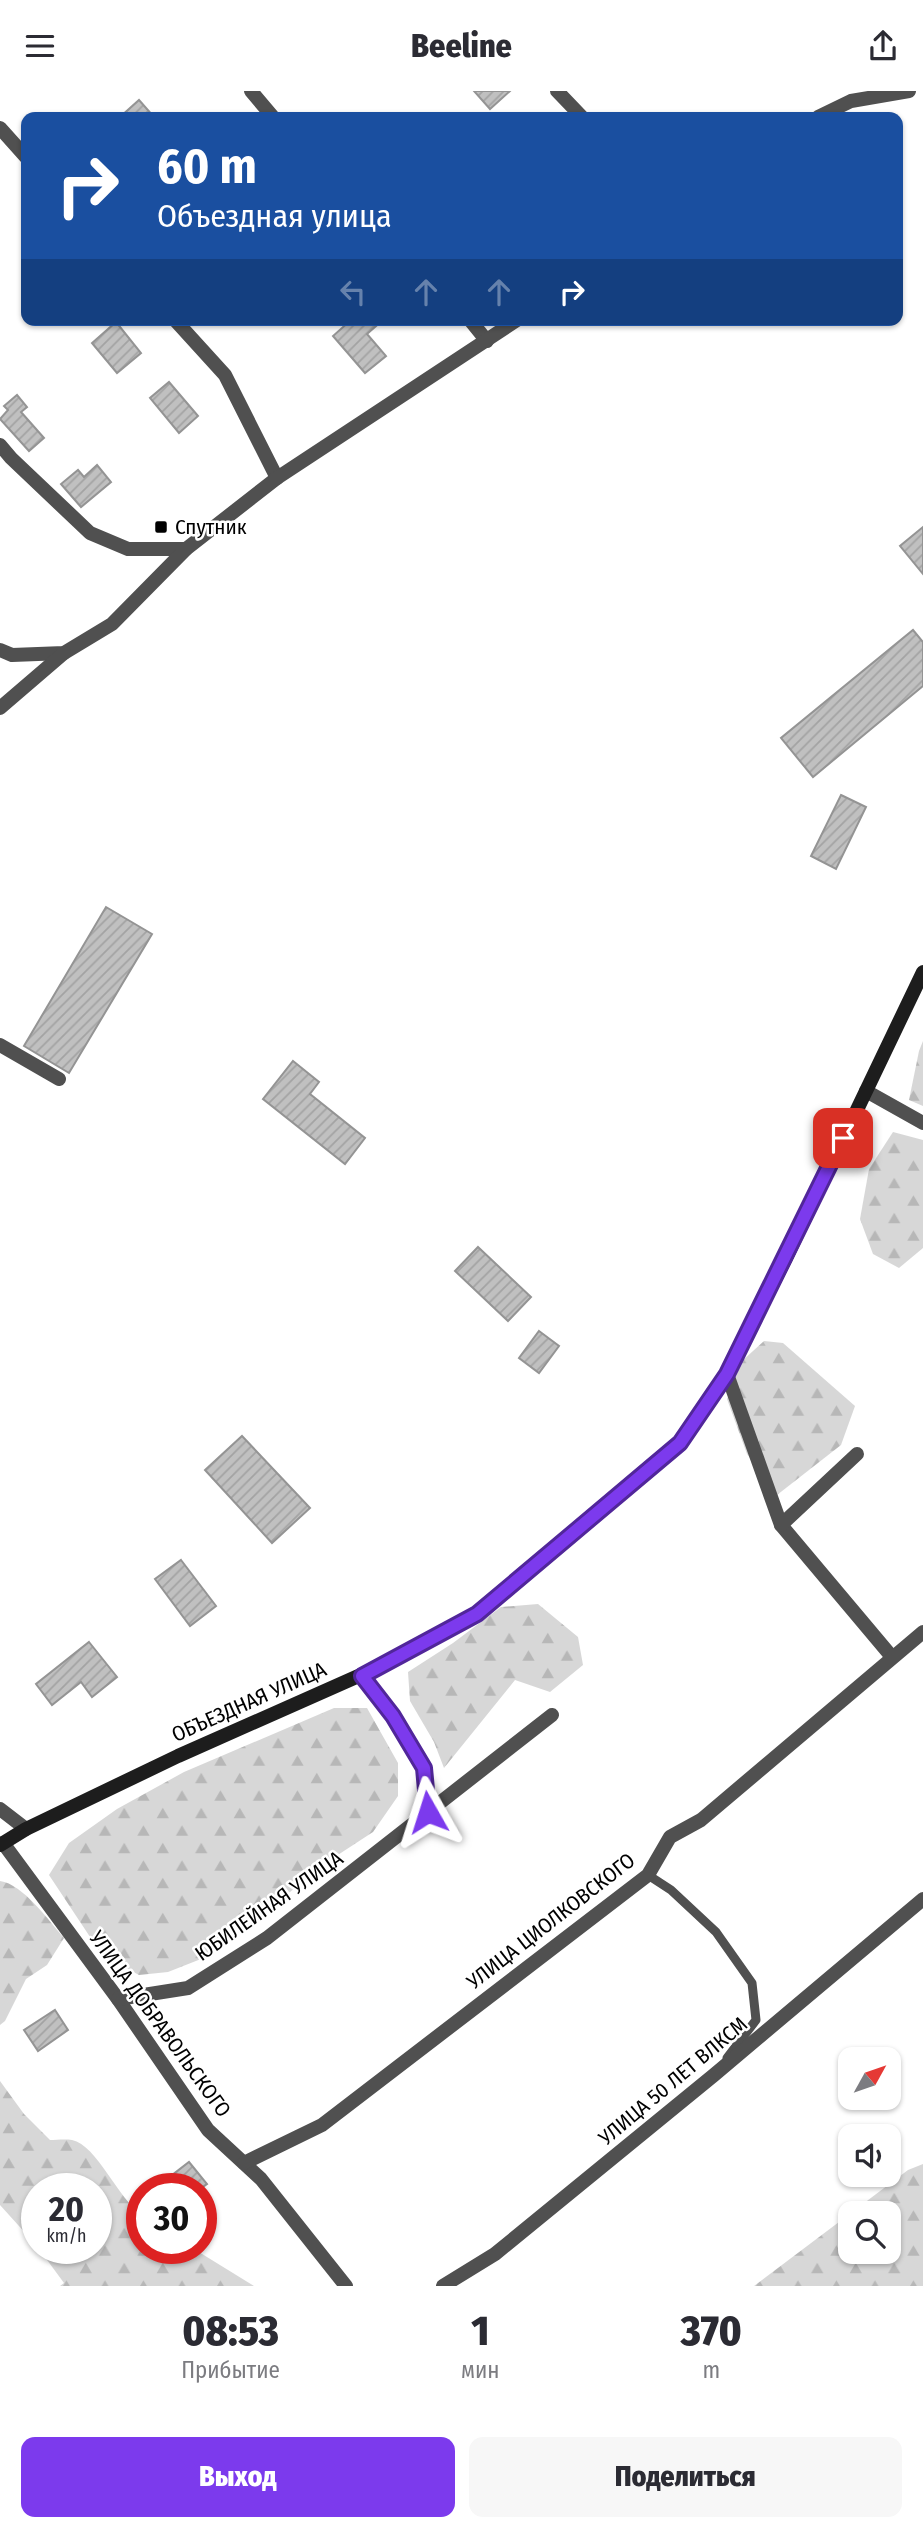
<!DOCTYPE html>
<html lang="ru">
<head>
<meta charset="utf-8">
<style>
  :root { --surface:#fff; --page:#f7f7f7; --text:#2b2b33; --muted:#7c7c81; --accent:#7c3aed }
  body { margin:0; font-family:"Fira Sans Condensed",sans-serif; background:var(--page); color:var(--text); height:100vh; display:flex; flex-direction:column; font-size:26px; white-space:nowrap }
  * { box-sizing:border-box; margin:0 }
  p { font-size:23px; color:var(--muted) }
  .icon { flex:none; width:38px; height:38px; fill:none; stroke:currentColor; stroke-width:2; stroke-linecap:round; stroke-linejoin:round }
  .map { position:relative; height:2195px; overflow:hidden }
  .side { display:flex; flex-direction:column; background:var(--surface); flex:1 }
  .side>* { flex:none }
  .banner { position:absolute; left:21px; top:21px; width:882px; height:214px; border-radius:14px; box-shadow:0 2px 5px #0004; background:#1a4fa0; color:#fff; overflow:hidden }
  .needle { width:46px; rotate:50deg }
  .tools { position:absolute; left:838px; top:1956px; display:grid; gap:14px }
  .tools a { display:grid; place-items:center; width:63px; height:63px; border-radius:14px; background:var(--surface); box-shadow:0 2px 5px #0004; font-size:35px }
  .speed { position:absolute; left:21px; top:2082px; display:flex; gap:14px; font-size:35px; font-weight:700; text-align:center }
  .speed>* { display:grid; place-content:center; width:91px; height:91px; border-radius:50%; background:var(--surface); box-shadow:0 2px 5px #0004; line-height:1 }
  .speed small { font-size:18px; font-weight:400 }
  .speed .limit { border:10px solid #d22; background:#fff; color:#111 }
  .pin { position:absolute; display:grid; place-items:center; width:60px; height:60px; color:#fff; margin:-30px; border-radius:14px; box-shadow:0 4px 10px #0006 }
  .me { position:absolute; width:77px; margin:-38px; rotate:354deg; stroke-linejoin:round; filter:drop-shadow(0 0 5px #0008) }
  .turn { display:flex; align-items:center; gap:24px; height:147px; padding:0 21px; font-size:32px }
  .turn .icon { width:91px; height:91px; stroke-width:2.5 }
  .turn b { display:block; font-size:49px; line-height:60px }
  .lanes { display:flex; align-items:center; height:66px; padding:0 21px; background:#0003; justify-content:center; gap:35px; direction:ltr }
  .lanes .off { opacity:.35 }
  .eta { display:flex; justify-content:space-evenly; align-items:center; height:119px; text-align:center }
  .eta b { font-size:42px; font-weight:800; line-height:49px }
  .action { display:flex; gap:14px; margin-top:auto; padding:14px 21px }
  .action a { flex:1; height:80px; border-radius:14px; background:var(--accent); color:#fff; font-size:28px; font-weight:800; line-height:80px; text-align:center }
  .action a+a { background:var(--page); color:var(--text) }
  header { display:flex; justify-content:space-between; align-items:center; height:91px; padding:0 21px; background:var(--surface); font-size:32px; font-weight:800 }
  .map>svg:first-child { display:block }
</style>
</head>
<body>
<header><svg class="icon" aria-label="menu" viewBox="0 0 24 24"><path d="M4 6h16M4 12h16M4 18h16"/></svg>Beeline<svg class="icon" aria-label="share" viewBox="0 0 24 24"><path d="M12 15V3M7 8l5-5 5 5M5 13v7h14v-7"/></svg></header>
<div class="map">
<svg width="923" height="2195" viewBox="0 0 923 2195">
  <defs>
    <pattern id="forest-firs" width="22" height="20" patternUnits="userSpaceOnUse" patternTransform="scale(1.75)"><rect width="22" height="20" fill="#d7d7d7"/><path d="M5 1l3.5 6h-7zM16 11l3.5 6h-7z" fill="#b7b7b7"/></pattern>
    <pattern id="building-hatch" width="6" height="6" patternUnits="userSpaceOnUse" patternTransform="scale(1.75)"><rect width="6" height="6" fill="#c0c0c0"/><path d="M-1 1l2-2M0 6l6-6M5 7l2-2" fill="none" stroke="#a3a3a3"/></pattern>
  </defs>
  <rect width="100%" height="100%" fill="#fff"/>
  <g fill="url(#forest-firs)" fill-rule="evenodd">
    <path d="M 923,950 L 923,1015 L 909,1009 L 919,960 Z"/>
    <path d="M 893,1041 L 923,1049 L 923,1157 L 899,1177 L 873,1163 L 860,1128 L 869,1078 Z"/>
    <path d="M 764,1250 L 783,1252 L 855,1315 L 841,1354 L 777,1404 L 747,1363 L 727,1308 L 742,1270 Z"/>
    <path d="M 538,1513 L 578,1546 L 583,1574 L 550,1601 L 515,1589 L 444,1677 L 434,1651 L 410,1610 L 408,1581 L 453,1552 L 501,1516 Z"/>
    <path d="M 334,1617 L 367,1617 L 398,1672 L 398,1705 L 373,1741 L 324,1773 L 256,1829 L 206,1866 L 168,1881 L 139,1884 L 102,1864 L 49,1784 L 69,1752 L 117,1718 L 184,1681 Z"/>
    <path d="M 0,1790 C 23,1793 49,1830 64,1847 L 47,1874 L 26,1888 L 5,1930 L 0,1934 Z"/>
    <path d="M 0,1990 L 24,2023 L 50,2049 C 56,2049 65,2048 72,2049 C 97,2054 118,2108 142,2124 L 142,2158 L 194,2158 L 254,2195 L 60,2195 L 64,2192 L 39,2158 L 96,2158 L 96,2098 L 37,2098 L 37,2155 L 0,2114 Z"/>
    <path d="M 923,2073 L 923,2195 L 754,2195 L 908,2079 ZM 850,2123 L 889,2123 L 889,2161 L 850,2161 Z"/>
  </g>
  <g fill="url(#building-hatch)" stroke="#949494" stroke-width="2">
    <path d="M 474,0 L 510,0 L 490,18 Z"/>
    <path d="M 139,9 L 154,26 L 120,26 Z"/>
    <path d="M 351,229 L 383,229 L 367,243 L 386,265 L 365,282 L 333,245 Z"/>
    <path d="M 116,231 L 141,262 L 117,282 L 92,252 Z"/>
    <path d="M 169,291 L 198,325 L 179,342 L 150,307 Z"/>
    <path d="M 17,304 L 27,316 L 21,321 L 44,347 L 29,360 L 0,328 L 8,319 L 4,315 Z"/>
    <path d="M 97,374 L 111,391 L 81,416 L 61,393 L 78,379 L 84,386 Z"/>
    <path d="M 923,436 L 923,483 L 900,455 Z"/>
    <path d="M 913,539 L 923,551 L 923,595 L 813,686 L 781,647 Z"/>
    <path d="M 841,704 L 866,716 L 836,778 L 811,765 Z"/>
    <path d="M 106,816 L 152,843 L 69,982 L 24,955 Z"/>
    <path d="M 293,970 L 319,991 L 310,1003 L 365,1047 L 345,1073 L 263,1008 Z"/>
    <path d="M 478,1156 L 531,1206 L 508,1230 L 455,1180 Z"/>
    <path d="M 539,1240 L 559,1255 L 539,1282 L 519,1267 Z"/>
    <path d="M 242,1345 L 310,1417 L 272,1452 L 205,1379 Z"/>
    <path d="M 181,1469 L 216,1515 L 190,1535 L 155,1488 Z"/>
    <path d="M 89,1551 L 117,1586 L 92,1606 L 81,1591 L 52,1614 L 36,1593 Z"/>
    <path d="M 55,1919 L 68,1939 L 38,1960 L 24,1939 Z"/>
    <path d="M 189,2071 L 207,2093 L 200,2098 L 154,2098 Z"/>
  </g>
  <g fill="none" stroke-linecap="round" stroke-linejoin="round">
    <path stroke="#505050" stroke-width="9" d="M 648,1784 L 671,1799 L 716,1841 L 752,1892 L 756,1929 L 727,1967"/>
    <g stroke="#505050" stroke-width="14">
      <path d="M 251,0 L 273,26"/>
      <path d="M 557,0 L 582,26"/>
      <path d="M 818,26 L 851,10 L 909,0"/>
      <path d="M 0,37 L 26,66"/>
      <path d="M 175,229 L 225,284 L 277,387"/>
      <path d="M 470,229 L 487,250"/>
      <path d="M 0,354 L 11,367 L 90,442 L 128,458 L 186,458"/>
      <path d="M 0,559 L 12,564 L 64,562 L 112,533 L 186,458 L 277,387 L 517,229"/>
      <path d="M 0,617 L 64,562"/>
      <path d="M 0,954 L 59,988"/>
      <path d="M 866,1000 L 923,1032"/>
      <path d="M 727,1283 L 781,1434 L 892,1566"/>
      <path d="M 781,1434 L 857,1363"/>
      <path d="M 0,1718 L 26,1738"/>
      <path d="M 428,1721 L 552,1624"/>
      <path d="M 3,1752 L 118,1908 L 208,2039 L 261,2088 L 346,2195"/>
      <path d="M 118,1908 L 188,1897 L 267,1847 L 428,1721 L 424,1677 L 393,1625 L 362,1585"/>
      <path d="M 244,2072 L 322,2034 L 648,1784 L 670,1746 L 701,1729 L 923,1541"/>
      <path d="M 443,2195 L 495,2163 L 714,1984 L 923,1808"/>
    </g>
    <path stroke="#1d1d1d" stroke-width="14" d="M 0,1754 L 26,1738 L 178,1665 L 390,1571 L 477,1523 L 680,1352 L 727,1283 L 786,1167 L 923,881"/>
  </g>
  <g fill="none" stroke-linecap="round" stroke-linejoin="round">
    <g stroke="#51269a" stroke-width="18">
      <path id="route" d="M 428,1721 L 424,1677 L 393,1625 L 362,1585 L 477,1523 L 680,1352 L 727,1283 L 843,1047"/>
    </g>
    <use href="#route" stroke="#7c3aed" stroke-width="12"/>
  </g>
  <rect fill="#000" stroke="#fff" stroke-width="2.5" x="154" y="429" width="14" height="14" rx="3.5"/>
  <g text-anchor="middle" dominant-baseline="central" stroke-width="5" stroke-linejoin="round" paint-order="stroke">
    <g font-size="21" fill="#000" stroke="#fff" text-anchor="start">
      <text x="175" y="436">Спутник</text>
    </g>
    <g font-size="21" fill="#000" stroke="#fff">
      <text transform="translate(249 1611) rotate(-24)">ОБЪЕЗДНАЯ УЛИЦА</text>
      <text transform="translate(269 1815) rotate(-35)">ЮБИЛЕЙНАЯ УЛИЦА</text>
      <text transform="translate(551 1830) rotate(-38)">УЛИЦА ЦИОЛКОВСКОГО</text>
      <text transform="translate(160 1933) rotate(54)">УЛИЦА ДОБРАВОЛЬСКОГО</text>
      <text transform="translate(673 1990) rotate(-40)">УЛИЦА 50 ЛЕТ ВЛКСМ</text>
    </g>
  </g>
</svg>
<div class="tools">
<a><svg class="needle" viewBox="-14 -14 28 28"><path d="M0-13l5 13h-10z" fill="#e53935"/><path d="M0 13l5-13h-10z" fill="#7c7c81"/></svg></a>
<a><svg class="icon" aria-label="sound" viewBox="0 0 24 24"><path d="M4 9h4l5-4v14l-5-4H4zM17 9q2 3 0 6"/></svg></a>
<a><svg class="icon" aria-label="search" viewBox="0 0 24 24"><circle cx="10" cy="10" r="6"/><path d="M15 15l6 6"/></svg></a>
</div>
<div class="speed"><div>20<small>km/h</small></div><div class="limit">30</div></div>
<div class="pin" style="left:843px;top:1047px;background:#d93025"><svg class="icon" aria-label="arrive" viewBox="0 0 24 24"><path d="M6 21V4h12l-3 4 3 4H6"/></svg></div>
<svg class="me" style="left:428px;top:1721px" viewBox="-20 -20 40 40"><path d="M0-17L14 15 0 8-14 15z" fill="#7c3aed" stroke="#fff" stroke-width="4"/></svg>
<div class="banner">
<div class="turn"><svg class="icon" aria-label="right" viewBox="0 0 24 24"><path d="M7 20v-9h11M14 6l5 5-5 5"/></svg><div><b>60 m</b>Объездная улица</div></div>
<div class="lanes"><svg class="icon off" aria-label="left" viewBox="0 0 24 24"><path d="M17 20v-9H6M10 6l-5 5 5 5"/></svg><svg class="icon off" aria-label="ahead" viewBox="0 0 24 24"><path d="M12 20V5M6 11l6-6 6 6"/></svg><svg class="icon off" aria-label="ahead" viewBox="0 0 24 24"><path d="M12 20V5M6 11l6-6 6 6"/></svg><svg class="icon" aria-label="right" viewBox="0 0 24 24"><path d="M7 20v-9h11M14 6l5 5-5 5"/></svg></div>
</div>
</div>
<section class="side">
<div class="eta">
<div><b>08:53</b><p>Прибытие</p></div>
<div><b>1</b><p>мин</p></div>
<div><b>370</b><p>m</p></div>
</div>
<div class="action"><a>Выход</a><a>Поделиться</a></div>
</section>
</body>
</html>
